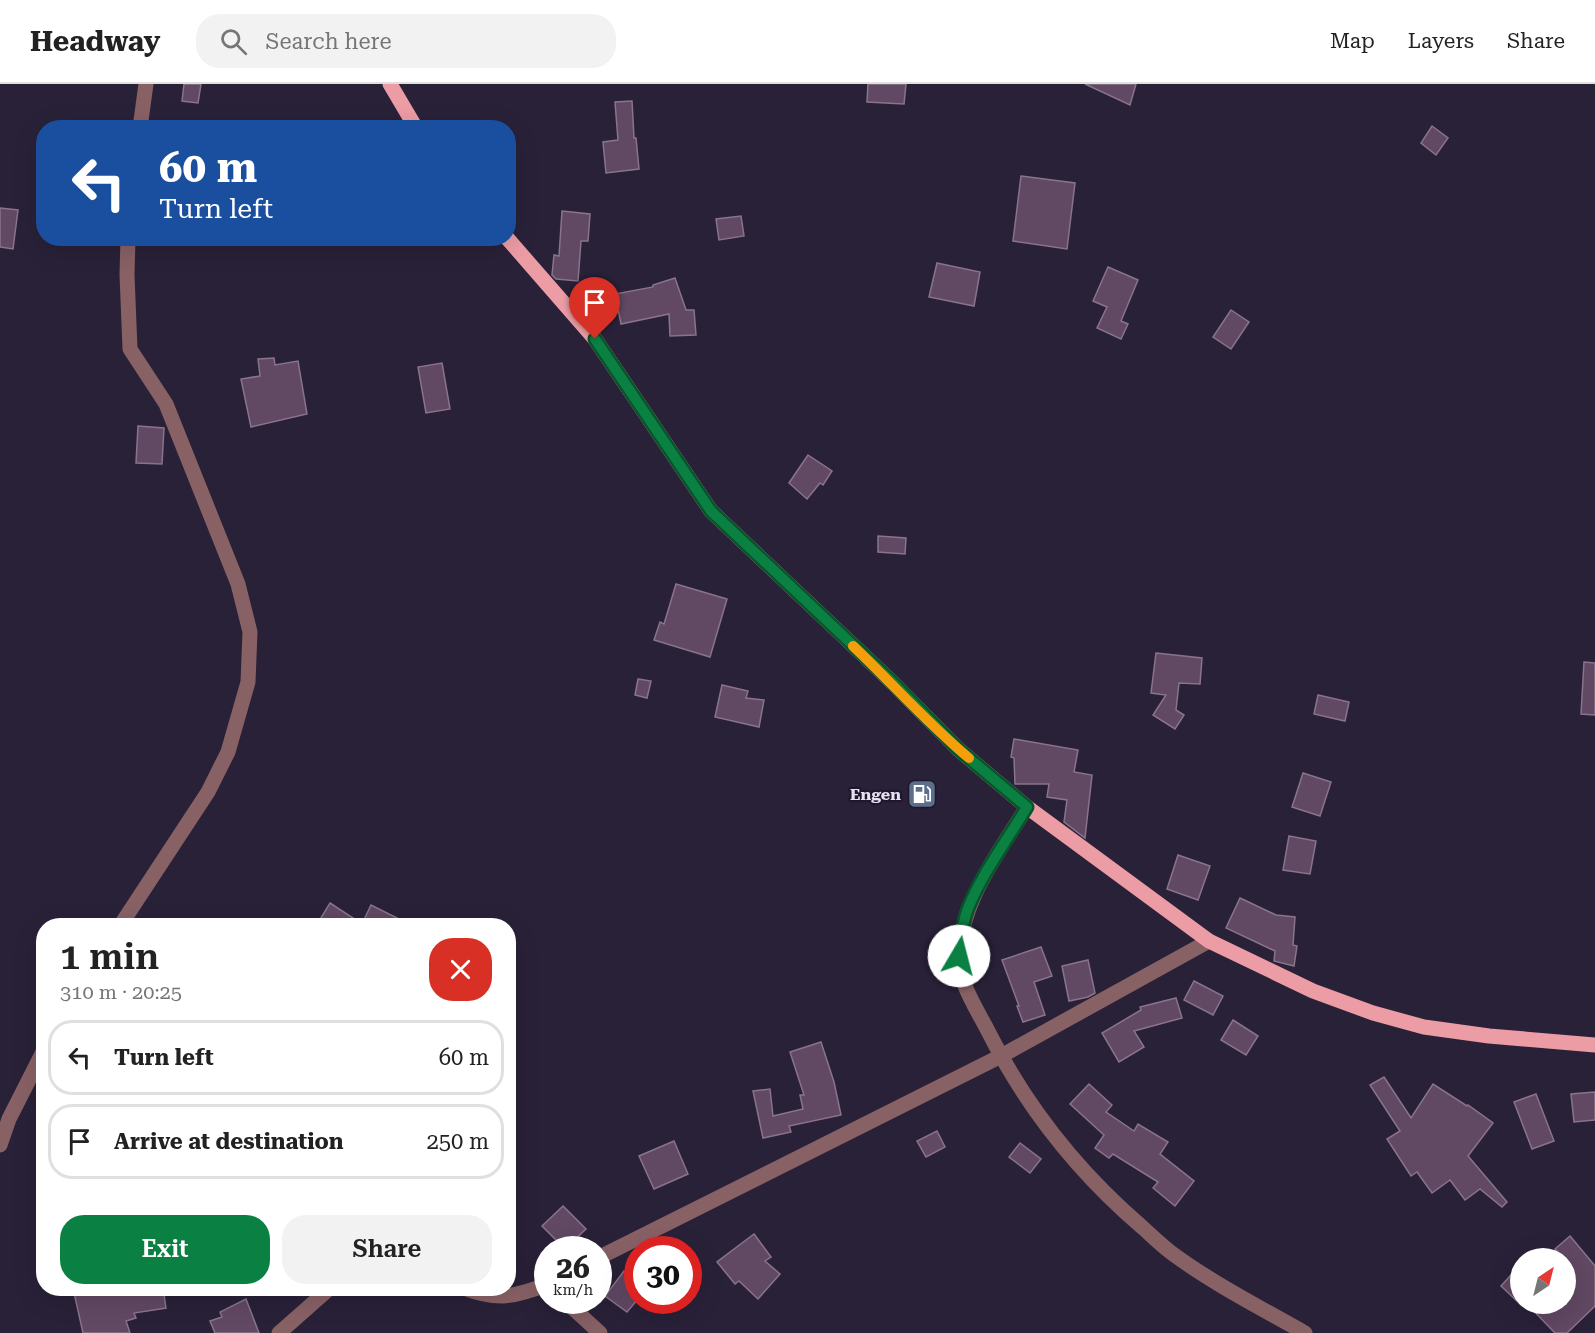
<!DOCTYPE html>
<html lang="en">
<head>
<meta charset="utf-8">
<style>
  :root { --surface:#fff; --page:#f2f2f2; --text:#222; --muted:#767676; --line:#e0e0e0; --accent:#0b8043 }
  body { margin:0; font-family:"Roboto Serif",serif; background:var(--page); color:var(--text); height:100vh; display:flex; flex-direction:column; font-size:22px; white-space:nowrap }
  * { box-sizing:border-box; margin:0 }
  p { font-size:20px; color:var(--muted) }
  .icon { flex:none; width:33px; height:33px; fill:none; stroke:currentColor; stroke-width:2; stroke-linecap:round; stroke-linejoin:round }
  .map { position:relative; flex:1; overflow:hidden }
  .side { position:absolute; left:36px; top:834px; width:480px; height:378px; display:flex; flex-direction:column; background:var(--surface); border-radius:24px; box-shadow:0 6px 24px #0002 }
  .side>* { flex:none }
  .hud { position:absolute; left:36px; top:36px; width:480px; height:126px; border-radius:24px; box-shadow:0 6px 24px #0002; background:#1a4fa0; color:#fff; overflow:hidden }
  .needle { width:39px; rotate:35deg }
  .buttons { position:absolute; left:1510px; top:1164px; display:grid; gap:12px }
  .buttons a { display:grid; place-items:center; width:66px; height:66px; border-radius:50%; background:var(--surface); box-shadow:0 6px 24px #0002; font-size:30px }
  .speed { position:absolute; left:534px; top:1152px; display:flex; gap:12px; font-size:30px; font-weight:700; text-align:center }
  .speed>* { display:grid; place-content:center; width:78px; height:78px; border-radius:50%; background:var(--surface); box-shadow:0 6px 24px #0002; line-height:1 }
  .speed small { font-size:15px; font-weight:400 }
  .speed .limit { border:9px solid #d22; background:#fff; color:#111 }
  .pin { position:absolute; display:grid; place-items:center; width:51px; height:51px; color:#fff; margin:-62px -26px; border-radius:50% 50% 50% 0; rotate:-45deg; box-shadow:0 0 6px #0007 }
  .pin .icon { rotate:45deg }
  .me { position:absolute; width:66px; margin:-33px; rotate:8deg; stroke-linejoin:round; filter:drop-shadow(0 0 4px #0008) }
  .turn { display:flex; align-items:center; gap:21px; height:126px; padding:0 24px; font-size:27px }
  .turn .icon { width:78px; height:78px; stroke-width:2.5 }
  .turn b { display:block; font-size:42px; line-height:51px }
  .round { display:grid; place-items:center; flex:none; width:63px; height:63px; border-radius:24px; background:var(--page) }
  .headline { display:flex; align-items:center; justify-content:space-between; height:102px; padding:0 24px }
  h1 { font-size:36px; font-weight:600; line-height:45px }
  .action { display:flex; gap:12px; margin-top:auto; padding:12px 24px }
  .action a { flex:1; height:69px; border-radius:24px; background:var(--accent); color:#fff; font-size:24px; font-weight:600; line-height:69px; text-align:center }
  .action a+a { background:var(--page); color:var(--text) }
  ul { padding:0; list-style:none }
  li { display:flex; align-items:center; gap:18px; height:75px; margin:0 12px 9px; padding:0 12px; border:3px solid var(--line); border-radius:24px }
  li div { flex:1 }
  li b { display:block; font-size:22px }
  li em { font-style:normal }
  header { display:flex; align-items:center; gap:36px; box-sizing:border-box; height:84px; padding:0 30px; background:var(--surface); border-bottom:2px solid var(--line) }
  header strong { font-size:28px }
  nav { display:flex; gap:33px; margin-inline-start:auto; font-size:21px }
  .search { width:420px; height:54px; background:var(--page); display:flex; align-items:center; gap:15px; box-sizing:border-box; padding:0 21px; border-radius:24px; color:var(--muted); font-size:22px }
  .map>svg:first-child { display:block }
</style>
</head>
<body>
<header>
<strong>Headway</strong>
<div class="search"><svg class="icon" aria-label="search" viewBox="0 0 24 24"><circle cx="10" cy="10" r="6"/><path d="M15 15l6 6"/></svg>Search here</div>
<nav><a>Map</a><a>Layers</a><a>Share</a></nav>
</header>
<div class="map">
<svg width="1595" height="1249" viewBox="0 0 1595 1249">
  <rect width="100%" height="100%" fill="#292138"/>
  <g fill="#614863" stroke="#89748b" stroke-width="1.5">
    <path d="M 184,0 L 201,0 L 198,19 L 182,17 Z"/>
    <path d="M 868,0 L 906,0 L 904,20 L 867,18 Z"/>
    <path d="M 1085,0 L 1136,0 L 1130,21 Z"/>
    <path d="M 632,17 L 634,54 L 636,54 L 639,85 L 606,89 L 603,58 L 618,56 L 615,18 Z"/>
    <path d="M 1432,42 L 1448,54 L 1436,71 L 1421,59 Z"/>
    <path d="M 1021,92 L 1075,99 L 1067,165 L 1013,157 Z"/>
    <path d="M 0,124 L 18,126 L 13,165 L 0,163 Z"/>
    <path d="M 562,127 L 590,130 L 588,157 L 581,157 L 578,197 L 556,195 L 552,191 L 554,171 L 559,172 Z"/>
    <path d="M 741,132 L 744,152 L 719,156 L 716,135 Z"/>
    <path d="M 937,179 L 980,188 L 974,222 L 929,213 Z"/>
    <path d="M 1108,183 L 1138,196 L 1121,237 L 1128,240 L 1121,255 L 1097,244 L 1107,223 L 1093,217 Z"/>
    <path d="M 675,194 L 686,226 L 694,226 L 696,251 L 670,252 L 669,230 L 621,240 L 615,210 L 653,203 L 653,201 Z"/>
    <path d="M 1231,226 L 1249,238 L 1231,265 L 1213,253 Z"/>
    <path d="M 274,274 L 275,281 L 298,277 L 307,330 L 251,343 L 241,295 L 260,292 L 258,275 Z"/>
    <path d="M 442,279 L 450,325 L 426,329 L 418,283 Z"/>
    <path d="M 138,342 L 164,344 L 162,380 L 136,379 Z"/>
    <path d="M 808,371 L 832,387 L 823,401 L 820,399 L 807,415 L 789,399 Z"/>
    <path d="M 878,452 L 906,454 L 905,470 L 878,468 Z"/>
    <path d="M 676,500 L 727,515 L 710,573 L 654,556 L 660,538 L 664,540 Z"/>
    <path d="M 1156,569 L 1202,574 L 1200,600 L 1179,599 L 1176,626 L 1184,631 L 1175,645 L 1153,631 L 1166,611 L 1151,609 Z"/>
    <path d="M 1584,578 L 1595,579 L 1595,631 L 1581,630 Z"/>
    <path d="M 638,595 L 651,597 L 647,614 L 635,611 Z"/>
    <path d="M 722,601 L 748,607 L 746,614 L 764,616 L 759,643 L 715,633 Z"/>
    <path d="M 1318,611 L 1349,618 L 1345,637 L 1314,630 Z"/>
    <path d="M 1014,655 L 1078,666 L 1074,688 L 1092,691 L 1085,754 L 1064,738 L 1067,716 L 1047,713 L 1049,700 L 1015,700 L 1014,674 L 1011,673 Z"/>
    <path d="M 1303,689 L 1331,698 L 1320,732 L 1292,723 Z"/>
    <path d="M 1289,752 L 1316,757 L 1310,790 L 1283,786 Z"/>
    <path d="M 1178,771 L 1210,782 L 1198,816 L 1167,805 Z"/>
    <path d="M 1240,814 L 1276,831 L 1295,833 L 1293,861 L 1297,862 L 1294,882 L 1274,877 L 1275,867 L 1226,844 Z"/>
    <path d="M 330,819 L 362,840 L 371,821 L 413,842 L 316,842 Z"/>
    <path d="M 1041,863 L 1052,892 L 1034,898 L 1045,931 L 1023,938 L 1017,922 L 1019,922 L 1002,876 Z"/>
    <path d="M 1088,876 L 1095,909 L 1088,913 L 1069,917 L 1062,882 Z"/>
    <path d="M 1194,897 L 1223,912 L 1213,931 L 1184,916 Z"/>
    <path d="M 1176,914 L 1182,934 L 1134,947 L 1144,963 L 1119,978 L 1102,949 L 1141,926 L 1140,923 Z"/>
    <path d="M 1233,936 L 1258,952 L 1246,971 L 1221,956 Z"/>
    <path d="M 821,958 L 834,998 L 841,1031 L 789,1042 L 791,1048 L 763,1054 L 753,1007 L 770,1005 L 773,1032 L 803,1025 L 800,1011 L 804,1011 L 790,968 Z"/>
    <path d="M 1384,993 L 1411,1034 L 1433,1000 L 1467,1022 L 1468,1021 L 1493,1039 L 1468,1072 L 1507,1118 L 1502,1123 L 1480,1105 L 1465,1116 L 1450,1096 L 1432,1109 L 1417,1088 L 1411,1092 L 1387,1055 L 1400,1047 L 1370,1001 Z"/>
    <path d="M 1089,1000 L 1112,1021 L 1106,1028 L 1134,1047 L 1138,1040 L 1168,1058 L 1160,1070 L 1194,1097 L 1175,1122 L 1153,1104 L 1158,1098 L 1113,1070 L 1109,1074 L 1095,1064 L 1104,1051 L 1070,1020 Z"/>
    <path d="M 1595,1008 L 1595,1036 L 1574,1038 L 1571,1010 Z"/>
    <path d="M 1536,1010 L 1554,1057 L 1532,1065 L 1514,1018 Z"/>
    <path d="M 937,1047 L 945,1063 L 926,1073 L 917,1057 Z"/>
    <path d="M 674,1057 L 688,1090 L 654,1105 L 639,1072 Z"/>
    <path d="M 1020,1059 L 1041,1075 L 1030,1089 L 1009,1073 Z"/>
    <path d="M 563,1122 L 586,1145 L 565,1165 L 542,1142 Z"/>
    <path d="M 754,1150 L 771,1173 L 765,1177 L 780,1190 L 758,1215 L 739,1197 L 735,1200 L 717,1178 Z"/>
    <path d="M 1570,1152 L 1595,1182 L 1595,1222 L 1567,1249 L 1555,1249 L 1527,1220 L 1566,1220 L 1566,1174 L 1564,1174 L 1555,1165 Z"/>
    <path d="M 1521,1180 L 1521,1221 L 1501,1202 Z"/>
    <path d="M 624,1187 L 638,1198 L 638,1215 L 627,1228 L 605,1212 Z"/>
    <path d="M 73,1204 L 118,1204 L 119,1211 L 163,1204 L 166,1224 L 134,1229 L 136,1234 L 126,1237 L 130,1249 L 83,1249 Z"/>
    <path d="M 246,1215 L 259,1249 L 215,1249 L 210,1237 L 222,1233 L 220,1228 Z"/>
  </g>
  <g fill="none" stroke-linecap="round" stroke-linejoin="round">
    <g stroke="#886165" stroke-width="15">
      <path d="M 140,44 L 146,0"/>
      <path d="M 1027,723 C 999,768 963,814 959,869 C 957,897 977,925 989,949 C 1027,1024 1078,1088 1142,1143 C 1152,1152 1162,1162 1173,1170 C 1214,1200 1261,1224 1305,1249"/>
      <path d="M 120,842 L 208,708 L 228,668 L 248,598 L 250,548 L 238,500 L 166,320 L 130,265 L 127,191 L 128,154"/>
      <path d="M 0,1061 L 9,1035 L 44,966"/>
      <path d="M 598,1174 L 1001,972 L 1209,857"/>
      <path d="M 464,1204 C 497,1217 515,1213 548,1200"/>
      <path d="M 564,1216 L 600,1249"/>
      <path d="M 279,1249 L 330,1204"/>
    </g>
    <g stroke="#ec9ca4" stroke-width="15">
      <path d="M 390,0 L 416,44"/>
      <path d="M 507,154 L 595,255 L 711,427 L 893,599 L 958,665 L 1027,723 L 1209,857 L 1313,907 L 1373,929 L 1424,943 L 1489,952 L 1595,961"/>
    </g>
  </g>
  <g fill="none" stroke-linecap="round" stroke-linejoin="round">
    <g stroke="#07532c" stroke-width="15">
      <path id="route" d="M 595,255 L 711,427 L 893,599 L 958,665 L 1027,723 C 1008,755 978,795 966,830 C 962,844 960,858 959,872"/>
    </g>
    <use href="#route" stroke="#0b8043" stroke-width="10"/>
    <path stroke="#f59e0b" stroke-width="10" d="M 853,562 C 892,599 927,639 969,674"/>
  </g>
  <defs>
    <g id="fuel-square" transform="scale(1.5)"><rect x="-9" y="-9" width="18" height="18" rx="4" fill="#5c6f8a" stroke="#20172e"/><path d="M-5.5-6h7V0h2V4h1.3V-2.5L3-4.5l.8-.8L6-3V5H2.5V1h-1V6h-7ZM-4.2-4.7v3.2H.2V-4.7Z" fill="#fff"/></g>
  </defs>
  <g fill-rule="evenodd">
    <use href="#fuel-square" x="922" y="710"/>
  </g>
  <g text-anchor="middle" dominant-baseline="central" stroke-width="4.5" stroke-linejoin="round" paint-order="stroke">
    <g font-size="16" font-weight="bold" fill="#e6e1f0" stroke="#20172e" text-anchor="end">
      <text x="901" y="710">Engen</text>
    </g>
  </g>
</svg>
<div class="buttons">
<a><svg class="needle" viewBox="-14 -14 28 28"><path d="M0-13l5 13h-10z" fill="#e53935"/><path d="M0 13l5-13h-10z" fill="#767676"/></svg></a>
</div>
<div class="speed"><div>26<small>km/h</small></div><div class="limit">30</div></div>
<div class="pin" style="left:595px;top:255px;background:#d93025"><svg class="icon" aria-label="arrive" viewBox="0 0 24 24"><path d="M6 21V4h12l-3 4 3 4H6"/></svg></div>
<svg class="me" style="left:959px;top:872px" viewBox="-20 -20 40 40"><circle r="19" fill="#fff"/><path d="M0-13L10 11 0 6-10 11z" fill="#0b8043"/></svg>
<div class="hud">
<div class="turn"><svg class="icon" aria-label="left" viewBox="0 0 24 24"><path d="M17 20v-9H6M10 6l-5 5 5 5"/></svg><div><b>60 m</b>Turn left</div></div>
</div>
<section class="side">
<div class="headline"><div><h1>1 min</h1><p>310 m · 20:25</p></div><a class="round" style="background:#d93025;color:#fff"><svg class="icon" aria-label="close" viewBox="0 0 24 24"><path d="M6 6l12 12M18 6L6 18"/></svg></a></div>
<ul>
<li><svg class="icon" aria-label="left" viewBox="0 0 24 24"><path d="M17 20v-9H6M10 6l-5 5 5 5"/></svg><div><b>Turn left</b></div><em>60 m</em></li>
<li><svg class="icon" aria-label="arrive" viewBox="0 0 24 24"><path d="M6 21V4h12l-3 4 3 4H6"/></svg><div><b>Arrive at destination</b></div><em>250 m</em></li>
</ul>
<div class="action"><a>Exit</a><a>Share</a></div>
</section>
</div>
</body>
</html>
